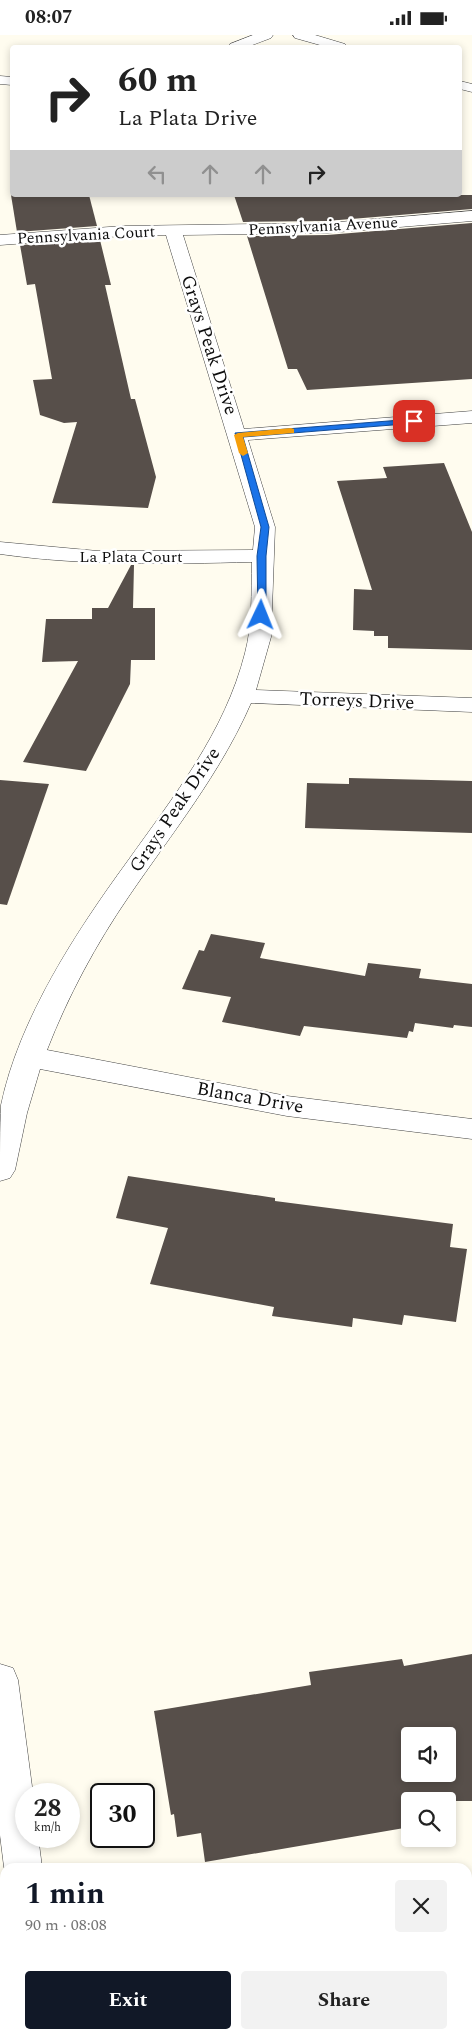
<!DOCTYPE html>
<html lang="en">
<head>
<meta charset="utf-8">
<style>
  :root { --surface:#fff; --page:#f2f2f2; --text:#222; --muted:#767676; --accent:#111827 }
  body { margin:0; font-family:Spectral,serif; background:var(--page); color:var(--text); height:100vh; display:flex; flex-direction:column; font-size:19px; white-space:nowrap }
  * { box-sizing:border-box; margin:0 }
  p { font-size:16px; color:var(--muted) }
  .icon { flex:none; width:28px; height:28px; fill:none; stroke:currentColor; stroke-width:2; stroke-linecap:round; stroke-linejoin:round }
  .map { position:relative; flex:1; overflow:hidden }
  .sheet { position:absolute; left:0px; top:1828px; width:472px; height:176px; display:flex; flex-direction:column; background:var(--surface); border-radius:15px 15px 0 0; box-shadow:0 2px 8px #0003 }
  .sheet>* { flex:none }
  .hud { position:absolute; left:10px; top:10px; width:452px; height:152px; border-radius:5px; box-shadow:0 2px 8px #0003; background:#fff; color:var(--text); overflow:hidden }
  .tools { position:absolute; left:401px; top:1692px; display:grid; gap:10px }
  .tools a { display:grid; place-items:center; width:55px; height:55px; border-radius:5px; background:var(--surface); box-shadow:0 2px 8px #0003; font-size:25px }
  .speed { position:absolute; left:15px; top:1748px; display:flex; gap:10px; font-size:25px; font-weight:700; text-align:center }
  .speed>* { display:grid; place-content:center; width:65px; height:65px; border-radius:50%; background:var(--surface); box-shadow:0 2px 8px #0003; line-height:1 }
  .speed small { font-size:12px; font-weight:400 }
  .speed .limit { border:2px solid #111; border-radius:8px; background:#fff; color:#111 }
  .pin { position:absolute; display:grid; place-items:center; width:42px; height:42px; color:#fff; margin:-21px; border-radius:10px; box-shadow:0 2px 8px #0006 }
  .me { position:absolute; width:55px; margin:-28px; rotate:2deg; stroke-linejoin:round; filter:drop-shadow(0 0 4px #0008) }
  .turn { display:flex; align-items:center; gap:18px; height:105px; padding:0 25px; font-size:22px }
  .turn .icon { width:65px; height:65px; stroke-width:2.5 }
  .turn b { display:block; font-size:35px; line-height:42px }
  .lanes { display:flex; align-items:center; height:48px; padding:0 25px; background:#0003; justify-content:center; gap:25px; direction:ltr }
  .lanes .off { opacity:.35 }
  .round { display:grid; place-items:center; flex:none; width:52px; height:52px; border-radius:5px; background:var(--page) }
  .headline { display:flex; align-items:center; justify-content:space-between; height:85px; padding:0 25px }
  h1 { font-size:30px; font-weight:700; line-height:38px; color:var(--accent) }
  .action { display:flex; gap:10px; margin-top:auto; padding:10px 25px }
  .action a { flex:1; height:58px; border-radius:5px; background:var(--accent); color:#fff; font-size:20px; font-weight:700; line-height:58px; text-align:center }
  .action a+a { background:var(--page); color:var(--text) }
  .status { display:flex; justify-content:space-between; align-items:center; height:35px; padding:0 25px; background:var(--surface); direction:ltr }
  .status svg { height:14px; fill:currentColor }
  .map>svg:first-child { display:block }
</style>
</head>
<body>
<div class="status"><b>08:07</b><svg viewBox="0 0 49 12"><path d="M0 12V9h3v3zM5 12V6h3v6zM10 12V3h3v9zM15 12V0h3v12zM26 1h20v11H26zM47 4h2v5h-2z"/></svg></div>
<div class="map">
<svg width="472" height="2003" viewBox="0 0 472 2003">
  <rect width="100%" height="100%" fill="#fffcef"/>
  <g fill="#574f4a" fill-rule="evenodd">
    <path d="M 11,160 L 89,160 L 97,191 L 17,197 Z"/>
    <path d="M 234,160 L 472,160 L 472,174 L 327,186 L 243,187 Z"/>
    <path d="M 472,188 L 472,344 L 307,355 L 297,334 L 288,334 L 247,201 L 327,200 Z"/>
    <path d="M 100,205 L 111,250 L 105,250 L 131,364 L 135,364 L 156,442 L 148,473 L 52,468 L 77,387 L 64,388 L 40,380 L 33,345 L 52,344 L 35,249 L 27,250 L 20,210 Z"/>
    <path d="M 444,428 L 472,497 L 472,615 L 388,613 L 388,601 L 374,601 L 374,596 L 353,595 L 354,554 L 372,555 L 337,446 L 387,443 L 383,432 Z"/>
    <path d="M 131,530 L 134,530 L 133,573 L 155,573 L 155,625 L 131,625 L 130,649 L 86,736 L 23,727 L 78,626 L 42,627 L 46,584 L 92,584 L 92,573 L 108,573 Z"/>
    <path d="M 349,743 L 472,746 L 472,798 L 305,793 L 307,748 L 349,749 Z"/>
    <path d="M 0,745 L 49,749 L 7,870 L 0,869 Z"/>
    <path d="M 211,899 L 265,908 L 260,923 L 365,941 L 368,928 L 421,934 L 419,943 L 472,949 L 472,992 L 454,990 L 453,993 L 415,988 L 413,997 L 409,996 L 407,1003 L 304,991 L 300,1001 L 222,987 L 231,962 L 182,954 L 199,915 L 204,916 Z"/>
    <path d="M 128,1141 L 275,1163 L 275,1166 L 453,1189 L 450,1212 L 467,1214 L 456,1287 L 404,1280 L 402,1290 L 353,1283 L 352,1292 L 272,1281 L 274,1272 L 150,1249 L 168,1193 L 116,1183 Z"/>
    <path d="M 472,1619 L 472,1766 L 410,1766 L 410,1792 L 205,1827 L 201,1798 L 177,1802 L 174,1779 L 171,1780 L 154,1676 L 311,1650 L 309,1637 L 402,1624 L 404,1631 ZM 410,1701 L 448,1701 L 448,1739 L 410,1739 Z"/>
  </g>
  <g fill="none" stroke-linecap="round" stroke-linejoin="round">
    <g stroke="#414141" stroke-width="1">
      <g id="minor">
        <path d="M 253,0 L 273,0 L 271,3 L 247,12 L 228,12 L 230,9 Z"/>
        <path d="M 293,0 L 315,0 L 345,9 L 347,12 L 327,12 L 295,3 Z"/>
        <path d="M 0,41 L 12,42 L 12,50 L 0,49 Z"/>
        <path d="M 460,46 L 472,49 L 472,57 L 460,54 Z"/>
        <path d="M 472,176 L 472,186 L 327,198 L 183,200 L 244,394 L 472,376 L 472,388 L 248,405 L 275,492 L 271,602 L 256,655 L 472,663 L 472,677 L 251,668 C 220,739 172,798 129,861 C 96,909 68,961 47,1015 L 287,1061 L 472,1084 L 472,1104 L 287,1081 L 40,1034 L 27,1078 L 15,1135 L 10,1143 L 0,1146 C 0,1123 0,1092 1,1070 C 19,984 76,897 127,827 C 174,761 225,697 245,618 C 253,588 251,558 252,527 C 168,529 84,531 0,519 L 0,507 L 98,516 L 253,515 L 255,492 L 166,200 L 123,201 L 0,210 L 0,200 L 123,191 L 327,188 Z"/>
        <path d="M 0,1629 L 13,1633 L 18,1645 L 33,1759 L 26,1759 L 26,1801 L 38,1801 L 42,1832 L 5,1832 L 5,1835 L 4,1832 L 0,1800 Z"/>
        <path d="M 472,1937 L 472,1977 L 468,1978 L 468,1938 Z"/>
        <path d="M 23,1999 L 63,1999 L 64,2003 L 24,2003 Z"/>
        <path d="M 204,1999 L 267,1999 L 266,2003 L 203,2003 Z"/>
      </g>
    </g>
    <use href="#minor" fill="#fff" fill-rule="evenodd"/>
  </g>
  <path fill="#1a73e8" stroke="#114b97" d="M 414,384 L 417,385 L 417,388 L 243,402 L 269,492 L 266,521 L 266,580 L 258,582 L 257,521 L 261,492 L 235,398 Z"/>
  <path fill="#f59e0b" d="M 291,393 L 294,394 L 294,398 L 243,402 L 248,418 L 243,421 L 239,418 L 234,400 L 238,398 Z"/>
  <g text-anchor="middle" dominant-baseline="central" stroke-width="5" stroke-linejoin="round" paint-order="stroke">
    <g font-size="16" fill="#0e0e0e" stroke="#fff">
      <text transform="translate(323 191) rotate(-3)">Pennsylvania Avenue</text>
      <text transform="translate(86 200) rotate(-3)">Pennsylvania Court</text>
      <text x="131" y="522">La Plata Court</text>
    </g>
    <g font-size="19" fill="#0e0e0e" stroke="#fff">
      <text transform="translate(209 310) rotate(72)">Grays Peak Drive</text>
      <text transform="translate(357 666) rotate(2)">Torreys Drive</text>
      <text transform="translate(175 775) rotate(-56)">Grays Peak Drive</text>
      <text transform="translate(250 1063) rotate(10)">Blanca Drive</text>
    </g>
  </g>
</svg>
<div class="tools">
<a><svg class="icon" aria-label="sound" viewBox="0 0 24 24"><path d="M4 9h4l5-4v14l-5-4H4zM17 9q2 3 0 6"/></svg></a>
<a><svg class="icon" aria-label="search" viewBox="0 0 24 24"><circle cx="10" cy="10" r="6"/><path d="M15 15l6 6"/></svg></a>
</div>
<div class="speed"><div>28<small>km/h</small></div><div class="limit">30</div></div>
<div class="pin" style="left:414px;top:386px;background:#d93025"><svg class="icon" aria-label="arrive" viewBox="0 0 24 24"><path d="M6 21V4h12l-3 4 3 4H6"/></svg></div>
<svg class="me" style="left:261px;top:580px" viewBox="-20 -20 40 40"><path d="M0-17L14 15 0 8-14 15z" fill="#1a73e8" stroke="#fff" stroke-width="4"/></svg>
<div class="hud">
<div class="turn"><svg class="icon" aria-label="right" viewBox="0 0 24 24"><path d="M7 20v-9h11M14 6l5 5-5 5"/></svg><div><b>60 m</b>La Plata Drive</div></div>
<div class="lanes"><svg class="icon off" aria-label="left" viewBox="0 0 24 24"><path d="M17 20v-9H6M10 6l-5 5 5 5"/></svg><svg class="icon off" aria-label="ahead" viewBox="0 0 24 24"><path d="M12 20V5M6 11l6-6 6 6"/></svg><svg class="icon off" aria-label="ahead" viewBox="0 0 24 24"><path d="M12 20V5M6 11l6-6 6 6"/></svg><svg class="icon" aria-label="right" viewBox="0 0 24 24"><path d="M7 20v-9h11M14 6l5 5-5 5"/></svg></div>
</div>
<section class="sheet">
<div class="headline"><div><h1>1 min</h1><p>90 m · 08:08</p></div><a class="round"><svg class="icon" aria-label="close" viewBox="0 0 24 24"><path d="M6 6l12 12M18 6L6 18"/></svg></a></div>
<div class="action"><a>Exit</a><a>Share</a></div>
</section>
</div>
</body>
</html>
